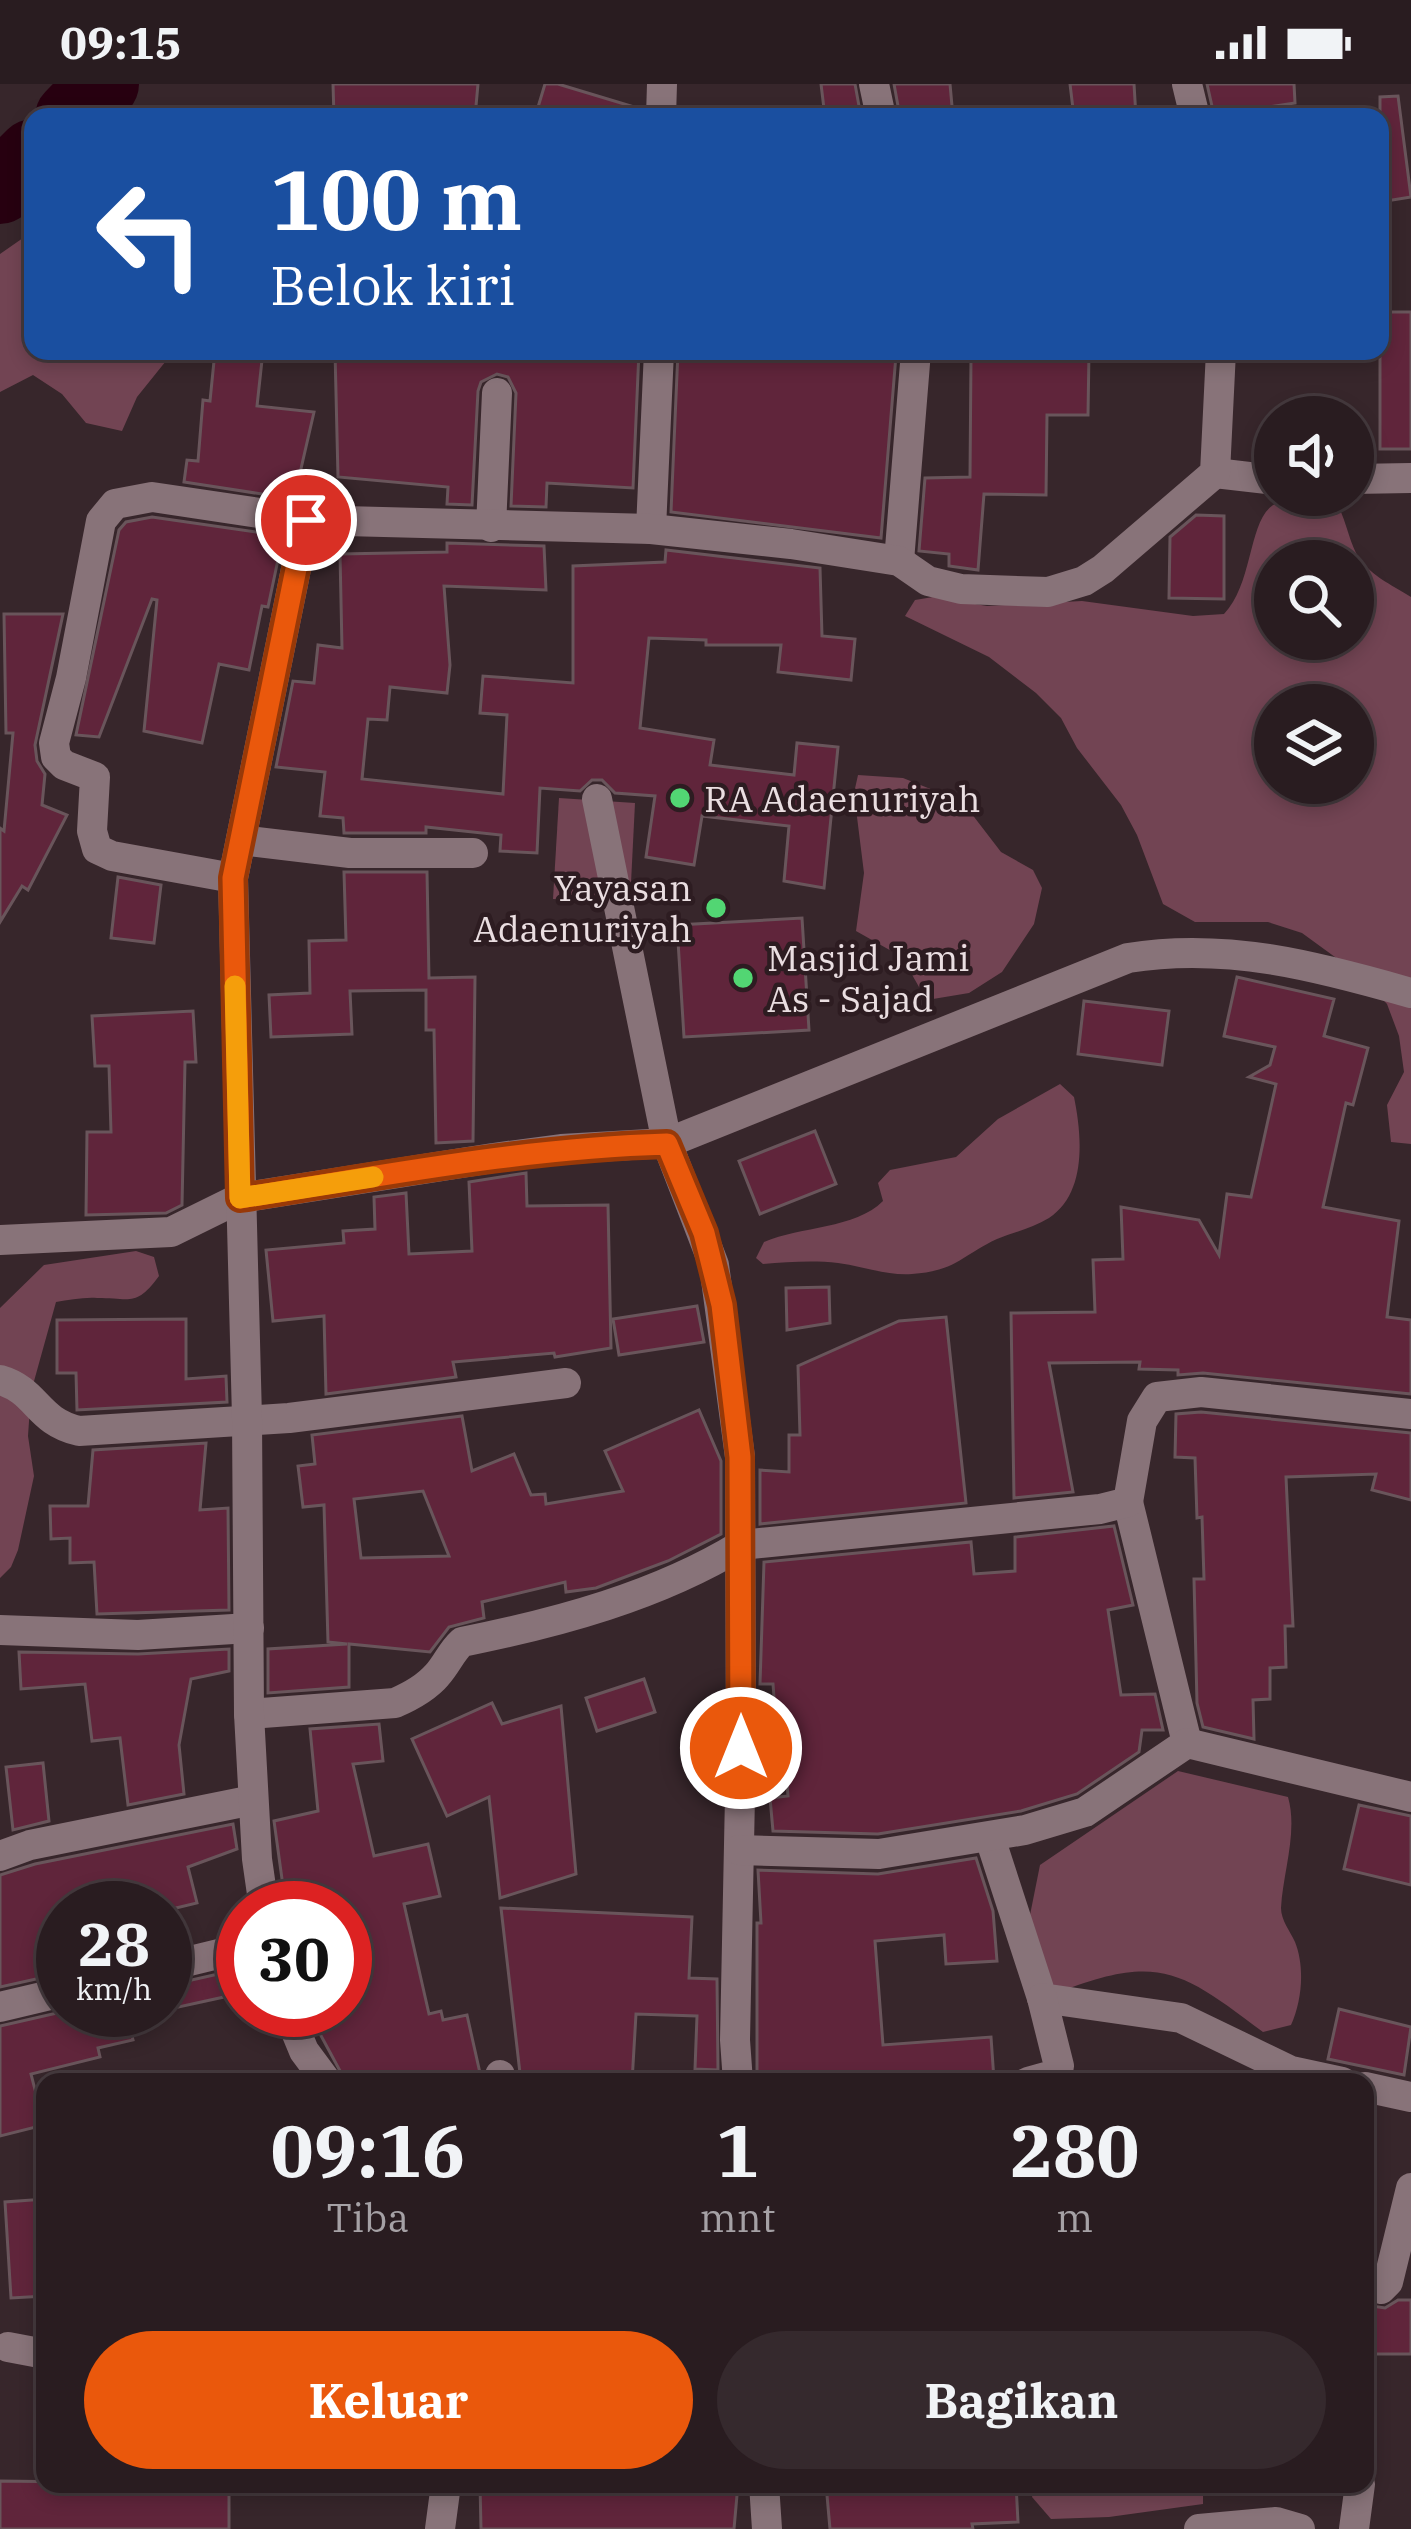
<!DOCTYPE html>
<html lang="id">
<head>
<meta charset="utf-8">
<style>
  :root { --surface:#291c20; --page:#35292d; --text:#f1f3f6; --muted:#a5a1a5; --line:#453a3e; --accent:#ea580c }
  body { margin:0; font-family:"IBM Plex Serif",serif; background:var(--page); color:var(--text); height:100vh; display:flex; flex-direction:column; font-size:45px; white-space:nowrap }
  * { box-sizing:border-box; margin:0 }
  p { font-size:39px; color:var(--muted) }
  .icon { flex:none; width:66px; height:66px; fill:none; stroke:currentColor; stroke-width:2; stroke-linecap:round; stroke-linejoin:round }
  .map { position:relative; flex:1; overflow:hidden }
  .details { position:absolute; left:36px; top:1989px; width:1338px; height:420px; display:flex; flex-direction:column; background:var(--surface); border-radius:24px; box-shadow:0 6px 18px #0003,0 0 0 3px var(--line) }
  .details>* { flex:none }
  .guide { position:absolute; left:24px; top:24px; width:1365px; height:252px; border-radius:24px; box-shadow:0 6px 18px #0003,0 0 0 3px var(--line); background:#1a4fa0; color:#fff; overflow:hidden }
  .controls { position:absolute; left:1254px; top:312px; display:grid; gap:24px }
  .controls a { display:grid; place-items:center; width:120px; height:120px; border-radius:50%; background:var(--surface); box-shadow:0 6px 18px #0003,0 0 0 3px var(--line); font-size:60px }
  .speed { position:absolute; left:36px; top:1797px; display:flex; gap:24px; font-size:60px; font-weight:700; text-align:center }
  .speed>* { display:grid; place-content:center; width:156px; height:156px; border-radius:50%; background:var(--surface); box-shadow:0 6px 18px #0003,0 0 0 3px var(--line); line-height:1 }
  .speed small { font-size:30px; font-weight:400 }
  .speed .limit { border:18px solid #d22; background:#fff; color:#111 }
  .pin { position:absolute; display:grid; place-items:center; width:102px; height:102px; color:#fff; margin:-51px; border:6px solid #fff; border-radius:50%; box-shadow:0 3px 12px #0007 }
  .me { position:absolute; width:132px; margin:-66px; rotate:0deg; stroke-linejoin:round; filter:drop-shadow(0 0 9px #0008) }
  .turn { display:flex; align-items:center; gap:42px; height:252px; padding:0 48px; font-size:54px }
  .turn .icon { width:156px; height:156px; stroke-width:2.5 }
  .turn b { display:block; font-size:84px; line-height:102px }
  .eta { display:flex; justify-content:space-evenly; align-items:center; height:204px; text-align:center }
  .eta b { font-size:72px; font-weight:700; line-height:84px }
  .button { display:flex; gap:24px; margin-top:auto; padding:24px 48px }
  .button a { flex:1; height:138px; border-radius:72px; background:var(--accent); color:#fff; font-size:48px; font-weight:700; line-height:138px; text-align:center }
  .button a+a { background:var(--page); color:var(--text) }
  .status { display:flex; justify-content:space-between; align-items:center; height:84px; padding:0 60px; background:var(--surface); direction:ltr }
  .status svg { height:33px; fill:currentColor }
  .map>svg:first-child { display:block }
</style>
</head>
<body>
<div class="status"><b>09:15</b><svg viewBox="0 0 49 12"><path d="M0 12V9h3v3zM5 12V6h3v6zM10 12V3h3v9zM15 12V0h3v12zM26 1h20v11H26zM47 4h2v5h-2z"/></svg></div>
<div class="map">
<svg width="1411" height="2445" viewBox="0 0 1411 2445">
  <rect width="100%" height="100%" fill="#37262b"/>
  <g fill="#724453" fill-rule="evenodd">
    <path d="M 33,147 L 33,267 L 174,267 L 137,313 L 122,347 L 86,339 L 62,310 L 33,291 L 0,308 L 0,170 Z"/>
    <path d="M 1313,412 L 1333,413 C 1345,431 1347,450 1356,469 C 1367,490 1392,501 1411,513 L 1411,1060 L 1391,1058 L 1387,1021 L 1404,988 L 1399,952 L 1387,920 L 1361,892 L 1302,849 L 1268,838 L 1195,838 L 1163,820 L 1137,751 L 1121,721 L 1077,664 L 1061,634 L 1036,609 L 989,573 L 905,532 L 915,516 L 933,513 L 987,522 L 1082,517 L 1193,532 L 1224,530 C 1254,499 1248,434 1275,420 C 1285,414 1302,414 1313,412 ZM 1275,477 L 1353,477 L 1353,555 L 1275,555 ZM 1275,621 L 1353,621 L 1353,699 L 1275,699 Z"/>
    <path d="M 858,691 L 903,694 L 953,714 L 968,725 L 1001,768 L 1033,786 L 1042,804 L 1034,840 L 1002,888 L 969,909 L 933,915 L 919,903 L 902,873 L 856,847 L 864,789 L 854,709 Z"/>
    <path d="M 559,714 L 635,719 L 630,819 L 553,815 Z"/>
    <path d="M 1060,1000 L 1074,1013 C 1082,1052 1087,1109 1049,1134 C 1033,1144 1014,1148 997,1155 C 962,1171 957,1187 912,1190 C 888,1192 862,1182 838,1179 C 813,1176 788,1178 763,1180 L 756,1174 L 764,1158 C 801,1142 855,1145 883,1117 L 878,1099 L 890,1086 L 956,1073 L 998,1035 Z"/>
    <path d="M 136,1167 L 154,1173 L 159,1192 C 136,1223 132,1214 97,1214 C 84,1213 69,1216 56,1218 L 31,1308 L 28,1352 L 34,1392 L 18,1466 L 11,1483 L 0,1494 L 0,1224 L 44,1181 Z"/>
    <path d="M 1178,1687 L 1288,1713 C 1298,1748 1283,1788 1281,1824 C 1281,1836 1290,1847 1295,1858 C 1305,1883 1302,1917 1291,1941 L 1263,1948 C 1182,1887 1159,1869 1059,1908 L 1023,1866 L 1040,1781 Z"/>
    <path d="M 1035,2400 L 1203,2400 L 1203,2420 L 1109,2433 L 1051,2435 L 1032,2413 Z"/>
  </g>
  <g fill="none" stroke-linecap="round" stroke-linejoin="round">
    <g stroke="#270010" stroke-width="72">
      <path d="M 71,33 L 103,0"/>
      <path d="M 0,104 L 33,71"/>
    </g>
  </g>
  <g fill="#60253b" stroke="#69555b" stroke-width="3" fill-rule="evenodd">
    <path d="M 333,0 L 478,0 L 475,33 L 334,33 Z"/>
    <path d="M 545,0 L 558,0 L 641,25 L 639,33 L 535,33 Z"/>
    <path d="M 821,0 L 855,0 L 861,33 L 825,33 Z"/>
    <path d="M 894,0 L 950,0 L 953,33 L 900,33 Z"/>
    <path d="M 1070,0 L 1134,0 L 1136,33 L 1074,33 Z"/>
    <path d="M 1207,0 L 1294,0 L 1295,19 L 1214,31 Z"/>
    <path d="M 1398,12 L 1411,113 L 1380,118 L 1380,13 Z"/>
    <rect x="1380" y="228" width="31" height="137"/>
    <path d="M 215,267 L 263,267 L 257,322 L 314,328 L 294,415 L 184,398 L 187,376 L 198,377 L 203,316 L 210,317 Z"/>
    <path d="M 335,267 L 639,267 L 633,404 L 547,399 L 546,423 L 511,422 L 516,309 L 508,293 L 497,290 L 481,298 L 478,307 L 472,421 L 447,420 L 448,403 L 338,393 Z"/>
    <path d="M 678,267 L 896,271 L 881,454 L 671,428 Z"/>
    <path d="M 1014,267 L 1089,267 L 1088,331 L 1047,331 L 1046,411 L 984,410 L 978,486 L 949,482 L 949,470 L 919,467 L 925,394 L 970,393 L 971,273 L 1014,274 Z"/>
    <path d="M 1196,431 L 1224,432 L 1224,515 L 1169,514 L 1170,453 Z"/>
    <path d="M 152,433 L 283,452 L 268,523 L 262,522 L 249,586 L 219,580 L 202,659 L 144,647 L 157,516 L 152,515 L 99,653 L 76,651 L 119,446 L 126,438 Z"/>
    <path d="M 447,459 L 544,462 L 546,506 L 444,502 L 450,581 L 447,609 L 390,603 L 387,636 L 368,635 L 362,695 L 503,710 L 507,631 L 480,629 L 483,592 L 573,599 L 573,482 L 665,478 L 666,466 L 820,484 L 822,552 L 855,555 L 851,596 L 778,588 L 781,561 L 706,561 L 706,556 L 649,554 L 640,644 L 714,656 L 710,681 L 794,691 L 797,659 L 838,663 L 824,804 L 784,797 L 789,742 L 702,732 L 694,781 L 646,773 L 655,712 L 615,709 L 602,696 L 592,696 L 580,707 L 540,704 L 537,769 L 500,767 L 501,751 L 426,743 L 426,749 L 344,749 L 343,734 L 320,732 L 325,688 L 276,683 L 293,597 L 314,599 L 318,561 L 342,564 L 340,470 L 447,468 Z"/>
    <path d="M 4,530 L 63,530 L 35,661 L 37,677 L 45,690 L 42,721 L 67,731 L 28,806 L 22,802 L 0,838 L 0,744 L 4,747 L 13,649 L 6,649 Z"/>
    <path d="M 344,788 L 427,788 L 429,894 L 475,893 L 473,1057 L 436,1059 L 434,946 L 426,946 L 426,906 L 350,907 L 352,950 L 271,953 L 269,911 L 310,909 L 309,857 L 346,856 Z"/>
    <path d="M 118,793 L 161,801 L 154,859 L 111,854 Z"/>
    <path d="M 802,834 L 809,946 L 684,953 L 677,841 Z"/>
    <path d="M 1237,893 L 1334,915 L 1324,952 L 1368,964 L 1353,1021 L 1346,1019 L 1323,1123 L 1399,1137 L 1387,1233 L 1411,1236 L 1411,1310 L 1203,1289 L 1178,1291 L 1178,1286 L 1139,1285 L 1140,1278 L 1049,1279 L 1073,1408 L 1014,1414 L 1011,1229 L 1095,1228 L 1093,1176 L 1123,1175 L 1121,1123 L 1199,1136 L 1219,1171 L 1227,1110 L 1251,1113 L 1276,1000 L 1249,993 L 1270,981 L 1275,963 L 1224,952 Z"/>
    <path d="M 1084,917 L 1169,927 L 1162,981 L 1078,970 Z"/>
    <path d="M 193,927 L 196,978 L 185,978 L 182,1121 L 166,1129 L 86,1131 L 87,1048 L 111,1048 L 109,982 L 95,982 L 92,932 Z"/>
    <path d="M 815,1047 L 836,1100 L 760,1130 L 739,1077 Z"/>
    <path d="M 526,1089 L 527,1122 L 608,1121 L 611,1264 L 555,1273 L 554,1269 L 453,1278 L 456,1293 L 326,1310 L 324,1232 L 273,1237 L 266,1166 L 344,1159 L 343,1147 L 375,1145 L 374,1113 L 406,1109 L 409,1170 L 472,1167 L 469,1098 Z"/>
    <path d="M 829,1203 L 830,1239 L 787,1246 L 786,1204 Z"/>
    <path d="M 697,1222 L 704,1258 L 619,1271 L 613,1235 Z"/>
    <path d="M 946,1233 L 966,1419 L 760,1440 L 760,1386 L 789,1388 L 789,1351 L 800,1351 L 798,1282 L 899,1237 Z"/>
    <path d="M 186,1235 L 186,1295 L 226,1292 L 227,1318 L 77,1326 L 76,1289 L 57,1289 L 57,1236 Z"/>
    <path d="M 699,1326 L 721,1377 L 721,1450 L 668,1477 L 596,1504 L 566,1508 L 565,1498 L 482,1518 L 484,1534 L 449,1543 L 430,1568 L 349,1560 L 349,1603 L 268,1609 L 268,1565 L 347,1560 L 328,1558 L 324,1421 L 303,1423 L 298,1382 L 315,1380 L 312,1351 L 462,1332 L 472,1387 L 514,1370 L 531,1411 L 545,1410 L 546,1420 L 623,1407 L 605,1367 ZM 423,1407 L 449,1472 L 361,1474 L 354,1415 Z"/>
    <path d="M 1201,1328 L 1411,1349 L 1411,1416 L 1372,1406 L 1376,1390 L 1286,1393 L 1293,1542 L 1285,1542 L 1286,1583 L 1270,1584 L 1270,1615 L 1253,1616 L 1254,1655 L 1203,1643 L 1197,1619 L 1194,1495 L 1204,1495 L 1202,1433 L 1197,1434 L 1195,1374 L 1175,1373 L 1176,1330 Z"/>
    <path d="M 206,1359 L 200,1426 L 228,1424 L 229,1526 L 97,1530 L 94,1478 L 70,1479 L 70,1454 L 51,1455 L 50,1422 L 88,1422 L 93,1366 Z"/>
    <path d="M 1114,1442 L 1133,1521 L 1108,1526 L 1121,1611 L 1155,1610 L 1163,1646 L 1142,1646 L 1139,1668 L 1077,1710 L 1021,1727 L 878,1750 L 773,1747 L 770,1714 L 788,1712 L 783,1652 L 777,1653 L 773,1600 L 760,1600 L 764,1478 L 971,1458 L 974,1490 L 1015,1487 L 1015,1453 Z"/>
    <path d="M 229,1565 L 229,1587 L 191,1595 L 179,1661 L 184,1710 L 128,1721 L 120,1654 L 92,1657 L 85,1600 L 21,1605 L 19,1568 L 138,1570 Z"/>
    <path d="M 644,1595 L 655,1628 L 597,1647 L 586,1614 Z"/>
    <path d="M 492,1619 L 502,1640 L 561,1622 L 576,1790 L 500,1814 L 489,1713 L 447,1732 L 412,1655 Z"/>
    <path d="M 379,1640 L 383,1677 L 353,1680 L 374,1772 L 428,1760 L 440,1812 L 404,1820 L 429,1930 L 441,1927 L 443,1936 L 467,1931 L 482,1998 L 346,1998 L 312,1935 L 310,1926 L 345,1926 L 345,1824 L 286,1824 L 274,1737 L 318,1727 L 310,1645 Z"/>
    <path d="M 43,1679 L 49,1737 L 13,1746 L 6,1683 Z"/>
    <path d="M 1359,1721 L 1411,1732 L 1411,1801 L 1344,1785 Z"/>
    <path d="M 233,1740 L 237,1765 L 188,1783 L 197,1819 L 176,1824 L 63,1824 L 63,1889 L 0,1903 L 0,1791 L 35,1780 Z"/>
    <path d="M 976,1774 L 993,1827 L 997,1877 L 946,1880 L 944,1851 L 875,1857 L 883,1961 L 991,1953 L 994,1996 L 778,1998 L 777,1989 L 757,1988 L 757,1839 L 761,1839 L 758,1786 L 878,1790 Z"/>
    <path d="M 501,1824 L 692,1833 L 689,1894 L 717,1895 L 718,1986 L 695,1985 L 697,1932 L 636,1930 L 632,1998 L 521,1998 Z"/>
    <path d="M 227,1888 L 233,1911 L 165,1926 L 165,1902 Z"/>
    <path d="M 1339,1925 L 1411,1943 L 1404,1991 L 1328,1975 Z"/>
    <path d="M 70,1926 L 125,1926 L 133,1956 L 98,1964 L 100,1973 L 31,1990 L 44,2041 L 0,2052 L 0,1942 Z"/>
    <path d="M 45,2115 L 45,2212 L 11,2214 L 5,2118 Z"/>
    <path d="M 1398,2216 L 1411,2216 L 1411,2270 L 1365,2270 L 1365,2221 L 1385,2224 Z"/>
    <path d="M 0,2397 L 229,2400 L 229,2445 L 0,2445 Z"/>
    <path d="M 480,2400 L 738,2400 L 734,2445 L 481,2445 Z"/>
    <path d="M 826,2400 L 1016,2400 L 1018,2438 L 972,2440 L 973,2445 L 830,2445 Z"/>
  </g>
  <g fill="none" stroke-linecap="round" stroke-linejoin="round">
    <g stroke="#887379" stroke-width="30">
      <path d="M 874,0 L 881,33"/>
      <path d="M 1187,0 L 1195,33"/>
      <path d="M 661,33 L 662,0"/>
      <path d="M 1215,389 L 1275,396"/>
      <path d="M 1353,395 L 1411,394"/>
      <path d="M 491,443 L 497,309"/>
      <path d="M 651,445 L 659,267"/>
      <path d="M 899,477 L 916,267"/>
      <path d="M 597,715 L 667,1059 L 714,1181 L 740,1373 L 741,1663 L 735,1956 L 738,1998"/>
      <path d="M 241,756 L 350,769 L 473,769"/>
      <path d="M 233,794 L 112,772 L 97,765 L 92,747 L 95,693 L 64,681 L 56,673 L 54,659 L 71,594 L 101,437 L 115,420 L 152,413 L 306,436 L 651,445 L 791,460 L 899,477 L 928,497 L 961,505 L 1048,508 L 1084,497 L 1103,485 L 1215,389 L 1221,267"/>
      <path d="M 0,1156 L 171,1148 L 240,1114 L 493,1074 L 561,1065 L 667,1059 L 1128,874 C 1226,858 1317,882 1411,909"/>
      <path d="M 0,1296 C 38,1307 36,1337 79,1347 L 289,1334 L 566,1299"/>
      <path d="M 1128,1418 L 1187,1659"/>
      <path d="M 0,1546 L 138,1551 L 249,1544"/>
      <path d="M 249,1630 L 395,1619 C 411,1612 426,1604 437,1591 C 447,1580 451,1568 462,1558 C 557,1539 658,1512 741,1461 L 1100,1425 L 1128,1418 L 1142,1337 L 1157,1313 L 1201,1308 L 1411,1330"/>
      <path d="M 990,1754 L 1042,1914 L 1181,1934 L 1291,1987 L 1342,1998"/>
      <path d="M 739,1766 L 879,1770 L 1025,1746 L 1085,1728 L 1187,1659 L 1411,1713"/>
      <path d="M 0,1772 L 30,1761 L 253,1716"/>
      <path d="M 264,1824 L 257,1775 L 249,1630 L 247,1334 L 233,794 L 306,436"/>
      <path d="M 165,1883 L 243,1864"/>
      <path d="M 0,1923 L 63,1908"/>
      <path d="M 287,1926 L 304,1967 L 327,1998"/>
      <path d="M 500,1991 L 502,1998"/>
      <path d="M 1028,1998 L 1053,1991 L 1059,1982 L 1042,1914"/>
      <path d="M 1365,2003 L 1411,2013"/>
      <path d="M 1365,2201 L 1381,2205 L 1388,2198 L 1411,2104"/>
      <path d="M 8,2263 L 45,2270"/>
      <path d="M 764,2400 L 767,2445"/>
      <path d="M 440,2445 L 446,2400"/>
      <path d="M 1199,2445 L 1276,2438 L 1300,2445"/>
      <path d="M 1354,2445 L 1360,2400"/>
    </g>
  </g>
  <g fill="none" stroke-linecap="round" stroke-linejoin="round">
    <g stroke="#983908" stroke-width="30">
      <path id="route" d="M 306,436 L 233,794 L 240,1114 C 382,1092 523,1064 667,1060 L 704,1149 L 722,1221 L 740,1373 L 741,1664"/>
    </g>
    <use href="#route" stroke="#ea580c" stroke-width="21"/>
    <path stroke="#f59e0b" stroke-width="21" d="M 235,902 L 240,1114 L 373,1093"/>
  </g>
  <g fill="#52d673" stroke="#2d1c21" stroke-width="4.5">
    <circle cx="680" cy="714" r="12"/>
    <circle cx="716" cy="824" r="12"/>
    <circle cx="743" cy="894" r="12"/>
  </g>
  <g text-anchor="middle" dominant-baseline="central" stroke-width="9" stroke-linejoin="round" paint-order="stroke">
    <g font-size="36" fill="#eadee1" stroke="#2d1c21" text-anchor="start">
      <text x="704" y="714">RA Adaenuriyah</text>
      <text x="692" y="803" text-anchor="end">Yayasan<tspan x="692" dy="41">Adaenuriyah</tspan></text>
      <text x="767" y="873">Masjid Jami<tspan x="767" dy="41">As - Sajad</tspan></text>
    </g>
  </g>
</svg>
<div class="controls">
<a><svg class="icon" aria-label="sound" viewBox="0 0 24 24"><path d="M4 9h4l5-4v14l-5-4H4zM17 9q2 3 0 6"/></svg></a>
<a><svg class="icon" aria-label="search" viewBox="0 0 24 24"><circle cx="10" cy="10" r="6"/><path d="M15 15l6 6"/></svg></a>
<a><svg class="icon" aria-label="layers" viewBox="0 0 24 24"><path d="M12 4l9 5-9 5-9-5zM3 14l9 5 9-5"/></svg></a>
</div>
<div class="speed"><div>28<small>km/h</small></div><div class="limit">30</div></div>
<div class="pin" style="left:306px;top:436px;background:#d93025"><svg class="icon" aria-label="arrive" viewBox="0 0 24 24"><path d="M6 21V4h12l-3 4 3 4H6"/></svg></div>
<svg class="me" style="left:741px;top:1664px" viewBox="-20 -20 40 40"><circle r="17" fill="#ea580c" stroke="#fff" stroke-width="3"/><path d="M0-11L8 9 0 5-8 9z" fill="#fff"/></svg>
<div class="guide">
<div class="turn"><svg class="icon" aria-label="left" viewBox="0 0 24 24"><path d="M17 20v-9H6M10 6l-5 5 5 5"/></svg><div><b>100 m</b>Belok kiri</div></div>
</div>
<section class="details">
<div class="eta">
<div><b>09:16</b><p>Tiba</p></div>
<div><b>1</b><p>mnt</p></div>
<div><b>280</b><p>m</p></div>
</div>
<div class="button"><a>Keluar</a><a>Bagikan</a></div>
</section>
</div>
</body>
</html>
